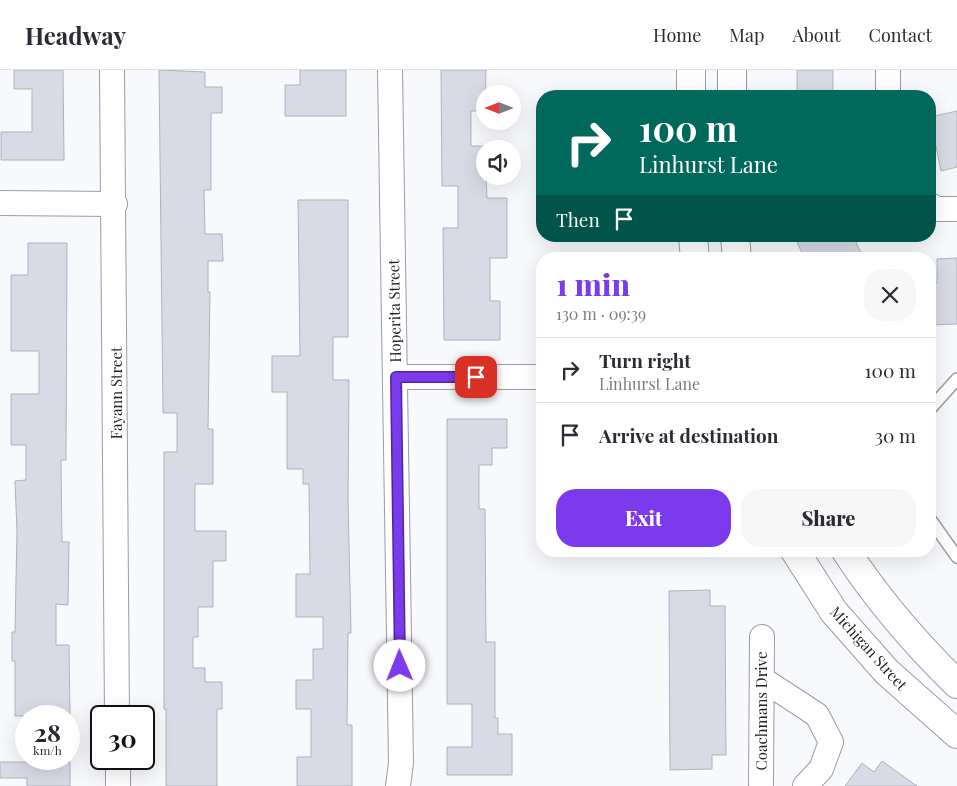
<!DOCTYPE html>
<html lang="en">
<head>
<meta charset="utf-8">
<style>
  :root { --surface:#fff; --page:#f7f7f7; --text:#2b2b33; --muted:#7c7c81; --line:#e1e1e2; --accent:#7c3aed }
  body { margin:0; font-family:"Playfair Display",serif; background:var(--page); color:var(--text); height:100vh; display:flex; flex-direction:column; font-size:19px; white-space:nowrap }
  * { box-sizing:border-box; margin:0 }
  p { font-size:16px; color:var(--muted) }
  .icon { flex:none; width:28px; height:28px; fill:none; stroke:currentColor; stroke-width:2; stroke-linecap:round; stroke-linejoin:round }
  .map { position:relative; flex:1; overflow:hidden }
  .details { position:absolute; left:536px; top:182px; width:400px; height:305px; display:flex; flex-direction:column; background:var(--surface); border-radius:20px; box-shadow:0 5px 20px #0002 }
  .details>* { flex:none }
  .banner { position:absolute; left:536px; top:20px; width:400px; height:152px; border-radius:20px; box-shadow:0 5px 20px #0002; background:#00695c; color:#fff; overflow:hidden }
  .needle { width:32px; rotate:270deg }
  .buttons { position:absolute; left:476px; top:15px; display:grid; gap:10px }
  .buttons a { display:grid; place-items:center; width:45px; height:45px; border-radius:50%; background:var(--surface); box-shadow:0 5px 20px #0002; font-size:25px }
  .speed { position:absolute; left:15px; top:635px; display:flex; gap:10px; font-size:25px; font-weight:700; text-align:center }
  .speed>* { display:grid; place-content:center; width:65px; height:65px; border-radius:50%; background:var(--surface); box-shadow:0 5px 20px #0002; line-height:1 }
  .speed small { font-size:12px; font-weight:400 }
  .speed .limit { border:2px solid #111; border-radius:8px; background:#fff; color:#111 }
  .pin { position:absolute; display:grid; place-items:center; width:42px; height:42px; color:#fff; margin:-21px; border-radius:10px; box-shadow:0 2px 8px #0006 }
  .me { position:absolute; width:55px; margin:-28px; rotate:359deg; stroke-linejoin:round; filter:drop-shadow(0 0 4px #0008) }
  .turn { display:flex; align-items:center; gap:18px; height:105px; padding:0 20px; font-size:22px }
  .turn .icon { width:65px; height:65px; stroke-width:2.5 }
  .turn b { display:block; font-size:35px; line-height:42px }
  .then { display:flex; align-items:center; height:48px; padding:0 20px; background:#0003; gap:10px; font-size:19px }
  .round { display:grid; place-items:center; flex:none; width:52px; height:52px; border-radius:20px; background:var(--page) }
  .overview { display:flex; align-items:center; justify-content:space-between; height:85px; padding:0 20px }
  h1 { font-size:30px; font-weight:800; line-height:38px; color:var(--accent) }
  .button { display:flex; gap:10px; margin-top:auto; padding:10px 20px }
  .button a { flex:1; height:58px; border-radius:20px; background:var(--accent); color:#fff; font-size:20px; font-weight:800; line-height:58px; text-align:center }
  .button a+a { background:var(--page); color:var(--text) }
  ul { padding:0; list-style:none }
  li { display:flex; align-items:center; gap:15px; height:65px; padding:0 20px; border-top:1px solid var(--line) }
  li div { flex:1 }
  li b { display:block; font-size:19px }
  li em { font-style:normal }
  header { display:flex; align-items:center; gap:30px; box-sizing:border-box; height:70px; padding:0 25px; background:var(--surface); border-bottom:1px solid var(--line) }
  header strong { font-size:24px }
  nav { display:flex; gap:28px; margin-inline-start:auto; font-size:18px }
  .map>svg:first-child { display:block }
</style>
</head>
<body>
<header>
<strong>Headway</strong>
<nav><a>Home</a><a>Map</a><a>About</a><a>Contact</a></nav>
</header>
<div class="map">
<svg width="957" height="716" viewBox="0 0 957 716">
  <rect width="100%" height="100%" fill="#f8f9fd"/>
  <g fill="#d8dae6" stroke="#afb1bc">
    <path d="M 14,0 L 63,0 L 64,90 L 1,90 L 1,62 L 32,62 L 32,19 L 14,19 Z"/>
    <path d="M 159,0 L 205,2 L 205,17 L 222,17 L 222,43 L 211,43 L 211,120 L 204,120 L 205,164 L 222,164 L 223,191 L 208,191 L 208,222 L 210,222 L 208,359 L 213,359 L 213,414 L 195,414 L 195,461 L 226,461 L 226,491 L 213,491 L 213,537 L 198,537 L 198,567 L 193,567 L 193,598 L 205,598 L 205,612 L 222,612 L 222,639 L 217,639 L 217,716 L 166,716 L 166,639 L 164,639 L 164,382 L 177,382 L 177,343 L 163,343 Z"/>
    <path d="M 300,0 L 346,0 L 346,46 L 285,46 L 285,15 L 300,15 Z"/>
    <path d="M 441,0 L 486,0 L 485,41 L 471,41 L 471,76 L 487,76 L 487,79 L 485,79 L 487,128 L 507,128 L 507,188 L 490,188 L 490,231 L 500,231 L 500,270 L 444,270 L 443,158 L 458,158 L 458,116 L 442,116 Z"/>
    <rect x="797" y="0" width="36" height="25"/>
    <path d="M 957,41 L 957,97 L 941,101 L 930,47 Z"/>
    <path d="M 298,130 L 348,130 L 348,267 L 333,267 L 333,310 L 349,310 L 348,429 L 351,563 L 348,563 L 347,655 L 352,655 L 352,716 L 297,716 L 297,687 L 311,687 L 311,639 L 296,639 L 296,610 L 313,610 L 313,579 L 323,579 L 323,547 L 296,547 L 296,504 L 310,504 L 309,414 L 303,414 L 303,399 L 287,399 L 287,322 L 272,322 L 272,286 L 300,286 Z"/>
    <path d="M 794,166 L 853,166 L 864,189 L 805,189 Z"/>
    <path d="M 28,173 L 67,173 L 66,390 L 61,390 L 62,472 L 69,472 L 68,535 L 56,534 L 56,575 L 69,575 L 70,646 L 15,646 L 15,591 L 12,591 L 12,562 L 15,562 L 17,461 L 15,411 L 26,410 L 26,375 L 11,375 L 11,324 L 39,324 L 39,281 L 11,281 L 11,205 L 28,205 Z"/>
    <path d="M 957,188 L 957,254 L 930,255 L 930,214 L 937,213 L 937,189 Z"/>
    <path d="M 447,349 L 507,349 L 507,378 L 492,378 L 492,395 L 479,395 L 479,439 L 485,439 L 486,572 L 495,572 L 495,648 L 498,648 L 498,664 L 512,664 L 512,705 L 447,705 L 447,677 L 472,677 L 472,634 L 447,634 Z"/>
    <path d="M 710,520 L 710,536 L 725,536 L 726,685 L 712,685 L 712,699 L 670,700 L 669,521 Z"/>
    <path d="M 882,691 L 917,716 L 845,716 L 862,693 L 874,702 Z"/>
    <path d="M 0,692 L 70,692 L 70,716 L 27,716 L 27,708 L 0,708 Z"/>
  </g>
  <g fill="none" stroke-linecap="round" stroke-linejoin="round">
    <g stroke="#999ba6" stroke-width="14">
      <g id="service">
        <path d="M 930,339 L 957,309"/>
        <path d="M 930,449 L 957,487"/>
      </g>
    </g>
    <g stroke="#999ba6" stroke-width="26">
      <g id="minor">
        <path d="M 112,0 L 117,646"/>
        <path d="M 390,0 L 401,693 L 398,716"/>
        <path d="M 888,0 L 888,26"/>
        <path d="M 0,133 L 115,134"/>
        <path d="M 930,135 L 937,139 L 957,139"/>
        <path d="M 396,307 L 535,307"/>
        <path d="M 762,609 L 817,645 L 831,672 L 821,699 L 805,716"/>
        <path d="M 118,689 L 118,716"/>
        <path d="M 761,716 L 762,567"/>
      </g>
    </g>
    <g stroke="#999ba6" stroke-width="30">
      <g id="tertiary">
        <path d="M 732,0 L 732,26"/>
        <path d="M 691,26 L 691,0"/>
        <path d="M 693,166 L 695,189"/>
        <path d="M 735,166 L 737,189"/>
        <path d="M 795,481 L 834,542 L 887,602 L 957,664"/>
        <path d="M 846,481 C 878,530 916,574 957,614"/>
      </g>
    </g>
    <use href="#service" stroke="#fff" stroke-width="11"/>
    <use href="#minor" stroke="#fff" stroke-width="24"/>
    <use href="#tertiary" stroke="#fff" stroke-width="28"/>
  </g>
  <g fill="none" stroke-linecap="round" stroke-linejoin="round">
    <g stroke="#51269a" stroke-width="12">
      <path id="route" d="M 400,596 L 396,307 L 476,307"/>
    </g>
    <use href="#route" stroke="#7c3aed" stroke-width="9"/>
  </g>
  <g text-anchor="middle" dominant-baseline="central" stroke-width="4" stroke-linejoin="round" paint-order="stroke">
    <g font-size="15" fill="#212226" stroke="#fff">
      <text transform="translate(394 241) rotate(-91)">Hoperita Street</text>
      <text transform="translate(116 323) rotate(-90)">Fayann Street</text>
      <text transform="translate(869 578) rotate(48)">Michigan Street</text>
      <text transform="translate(761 641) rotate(-90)">Coachmans Drive</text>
    </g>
  </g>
</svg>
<div class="buttons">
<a><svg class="needle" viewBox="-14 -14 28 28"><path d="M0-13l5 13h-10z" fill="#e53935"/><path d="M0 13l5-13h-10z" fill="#7c7c81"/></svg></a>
<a><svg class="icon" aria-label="sound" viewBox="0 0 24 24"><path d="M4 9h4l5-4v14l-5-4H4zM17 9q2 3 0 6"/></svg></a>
</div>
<div class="speed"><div>28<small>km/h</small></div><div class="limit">30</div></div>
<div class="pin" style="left:476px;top:307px;background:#d93025"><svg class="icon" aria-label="arrive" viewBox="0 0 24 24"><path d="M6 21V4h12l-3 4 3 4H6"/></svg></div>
<svg class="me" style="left:400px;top:596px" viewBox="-20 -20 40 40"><circle r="19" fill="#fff"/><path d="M0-13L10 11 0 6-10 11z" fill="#7c3aed"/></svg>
<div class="banner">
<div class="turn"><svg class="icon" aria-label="right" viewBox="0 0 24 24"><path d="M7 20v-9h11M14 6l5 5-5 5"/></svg><div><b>100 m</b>Linhurst Lane</div></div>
<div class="then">Then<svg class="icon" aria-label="arrive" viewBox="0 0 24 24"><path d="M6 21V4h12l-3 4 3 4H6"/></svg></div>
</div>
<section class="details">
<div class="overview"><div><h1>1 min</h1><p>130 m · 09:39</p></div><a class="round"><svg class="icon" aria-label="close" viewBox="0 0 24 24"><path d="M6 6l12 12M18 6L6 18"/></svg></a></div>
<ul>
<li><svg class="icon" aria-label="right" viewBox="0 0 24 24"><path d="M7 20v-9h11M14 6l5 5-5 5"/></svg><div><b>Turn right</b><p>Linhurst Lane</p></div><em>100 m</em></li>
<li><svg class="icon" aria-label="arrive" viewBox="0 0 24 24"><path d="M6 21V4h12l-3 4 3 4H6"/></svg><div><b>Arrive at destination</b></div><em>30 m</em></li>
</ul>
<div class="button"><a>Exit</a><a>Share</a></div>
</section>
</div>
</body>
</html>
